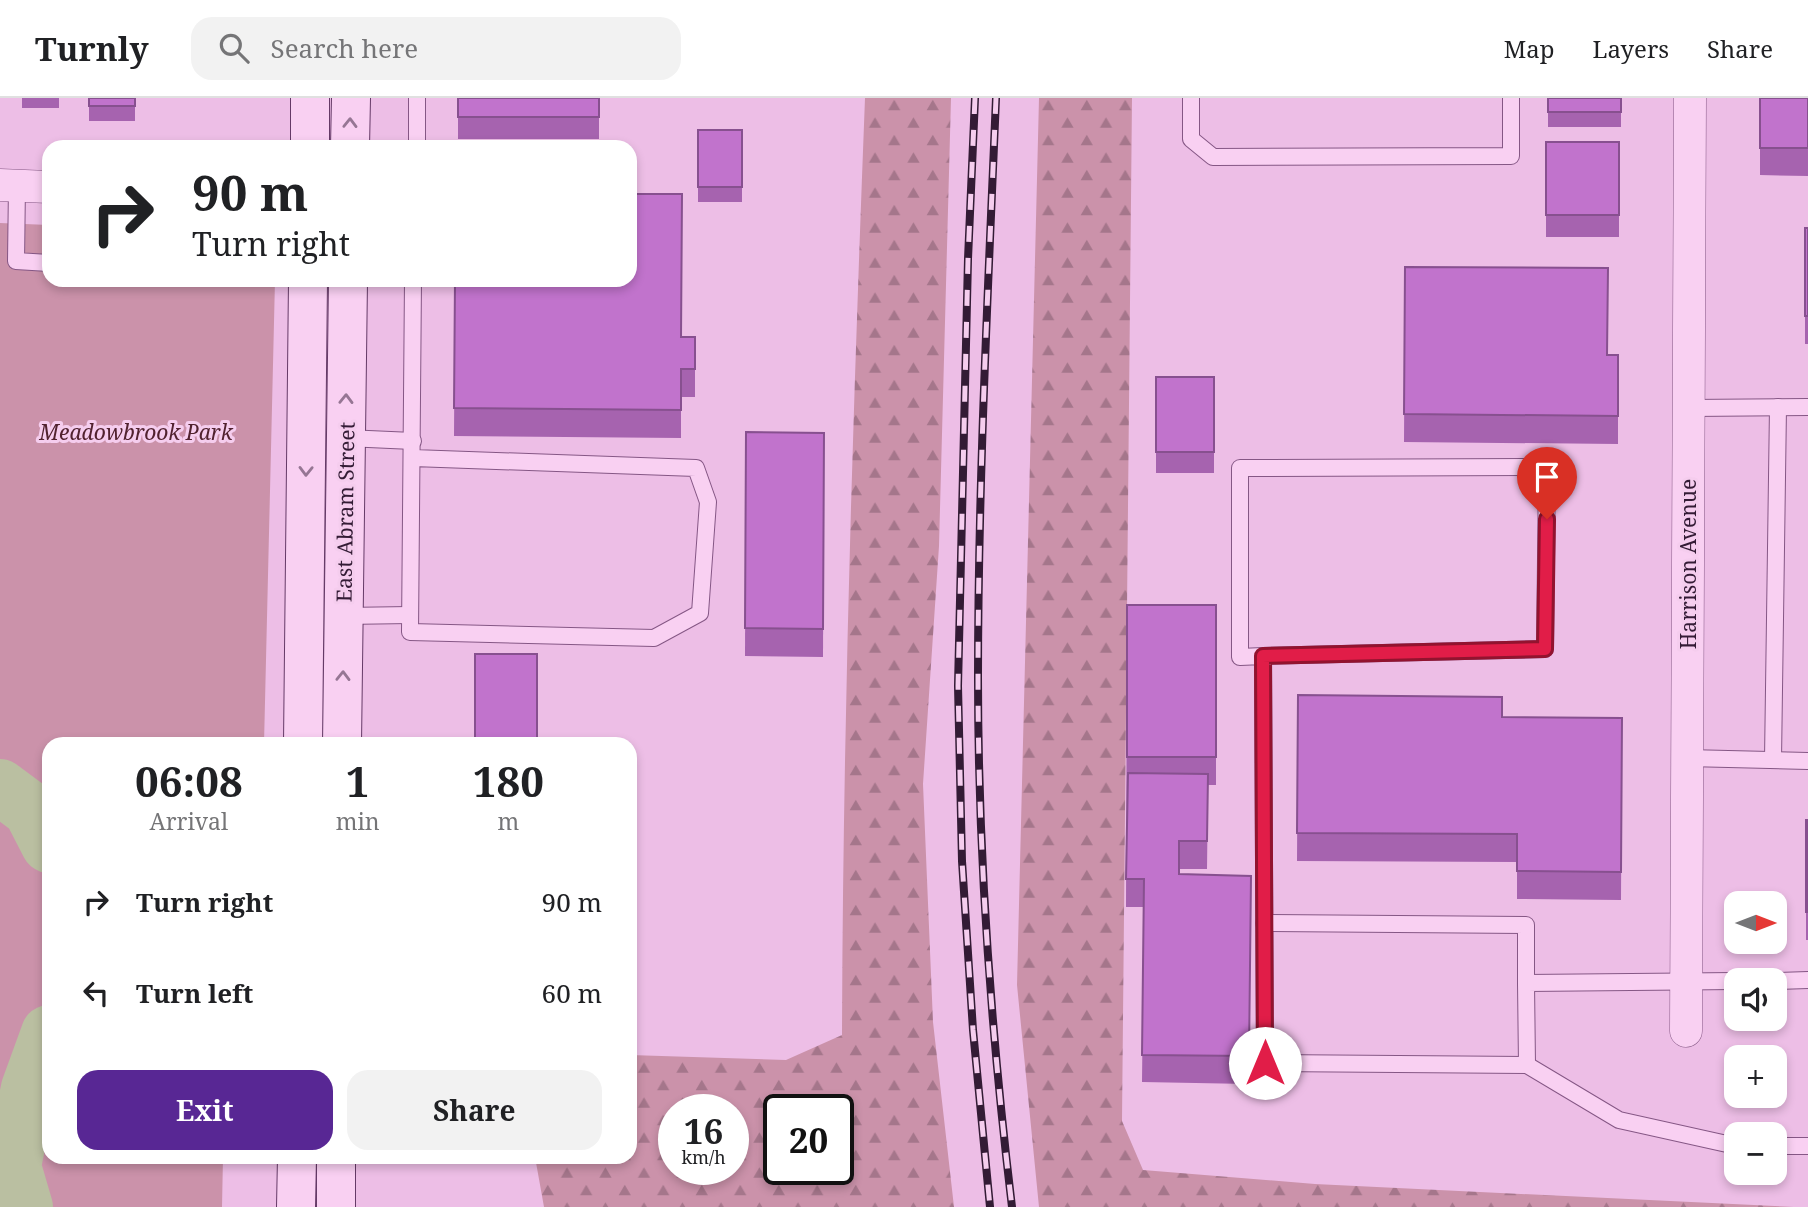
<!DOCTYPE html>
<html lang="en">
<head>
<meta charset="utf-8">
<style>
  :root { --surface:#fff; --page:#f2f2f2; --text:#202124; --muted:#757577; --line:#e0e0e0; --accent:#582794 }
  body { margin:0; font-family:"Noto Serif",serif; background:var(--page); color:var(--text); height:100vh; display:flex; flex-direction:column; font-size:26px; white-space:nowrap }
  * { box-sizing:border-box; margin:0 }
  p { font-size:23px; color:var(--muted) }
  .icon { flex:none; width:38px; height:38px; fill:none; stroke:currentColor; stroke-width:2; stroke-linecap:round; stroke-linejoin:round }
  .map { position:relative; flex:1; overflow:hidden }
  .sheet { position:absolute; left:42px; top:639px; width:595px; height:427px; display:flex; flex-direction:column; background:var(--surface); border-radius:21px; box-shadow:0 4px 10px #0003 }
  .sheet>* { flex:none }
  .banner { position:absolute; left:42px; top:42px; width:595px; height:147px; border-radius:21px; box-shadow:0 4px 10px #0003; background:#fff; color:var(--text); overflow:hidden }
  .needle { width:46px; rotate:90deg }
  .controls { position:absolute; left:1724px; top:793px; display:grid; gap:14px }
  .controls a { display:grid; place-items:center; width:63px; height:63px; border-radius:14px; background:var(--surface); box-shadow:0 4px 10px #0003; font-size:35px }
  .speed { position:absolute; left:658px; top:996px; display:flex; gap:14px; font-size:35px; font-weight:700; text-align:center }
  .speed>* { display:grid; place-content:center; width:91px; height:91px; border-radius:50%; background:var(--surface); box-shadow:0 4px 10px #0003; line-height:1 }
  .speed small { font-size:18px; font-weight:400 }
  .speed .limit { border:4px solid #111; border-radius:10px; background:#fff; color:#111 }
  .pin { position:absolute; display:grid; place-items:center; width:60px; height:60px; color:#fff; margin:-72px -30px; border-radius:50% 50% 50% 0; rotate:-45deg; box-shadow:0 0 7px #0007 }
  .pin .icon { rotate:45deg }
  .me { position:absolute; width:77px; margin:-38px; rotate:0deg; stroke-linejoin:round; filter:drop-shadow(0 0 5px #0008) }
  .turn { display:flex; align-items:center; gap:24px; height:147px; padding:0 35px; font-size:32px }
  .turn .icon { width:91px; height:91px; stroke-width:2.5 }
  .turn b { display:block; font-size:49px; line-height:60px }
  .eta { display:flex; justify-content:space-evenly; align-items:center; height:119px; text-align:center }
  .eta b { font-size:42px; font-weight:700; line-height:49px }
  .action { display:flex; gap:14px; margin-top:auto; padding:14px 35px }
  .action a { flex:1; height:80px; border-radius:21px; background:var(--accent); color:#fff; font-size:28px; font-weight:700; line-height:80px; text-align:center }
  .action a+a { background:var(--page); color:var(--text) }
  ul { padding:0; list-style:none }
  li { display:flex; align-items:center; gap:21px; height:91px; padding:0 35px }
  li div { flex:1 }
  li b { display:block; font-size:26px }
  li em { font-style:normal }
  header { display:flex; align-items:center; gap:42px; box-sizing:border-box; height:98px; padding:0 35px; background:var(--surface); border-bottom:2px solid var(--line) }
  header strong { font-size:33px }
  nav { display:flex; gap:38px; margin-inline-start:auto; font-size:24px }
  .search { width:490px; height:63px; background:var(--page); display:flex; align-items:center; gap:18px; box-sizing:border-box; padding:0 24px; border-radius:21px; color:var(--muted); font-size:26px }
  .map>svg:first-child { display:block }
</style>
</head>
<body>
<header>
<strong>Turnly</strong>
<div class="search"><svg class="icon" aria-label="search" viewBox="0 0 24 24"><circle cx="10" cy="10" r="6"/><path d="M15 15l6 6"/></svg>Search here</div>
<nav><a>Map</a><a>Layers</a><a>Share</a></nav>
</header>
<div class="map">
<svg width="1808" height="1109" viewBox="0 0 1808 1109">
  <defs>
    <pattern id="forest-firs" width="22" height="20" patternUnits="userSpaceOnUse" patternTransform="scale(1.75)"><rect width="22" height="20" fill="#cb92aa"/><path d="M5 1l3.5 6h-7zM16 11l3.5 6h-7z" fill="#a5768b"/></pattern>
  </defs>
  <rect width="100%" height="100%" fill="#edbee6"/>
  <path fill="#cb92aa" d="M 0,125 L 49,127 L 49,182 L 275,182 L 264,646 L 49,646 L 49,1059 L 223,1059 L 222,1109 L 0,1109 Z"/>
  <g fill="url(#forest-firs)" fill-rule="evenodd">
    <path d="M 865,0 L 951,0 L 939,448 L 923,686 L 933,924 L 954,1109 L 544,1109 L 535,1059 L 630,1059 L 630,957 L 786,962 L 842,937 C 843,624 853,312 865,0 ZM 674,1012 L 733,1012 L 733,1071 L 674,1071 ZM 779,1012 L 838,1012 L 838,1071 L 779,1071 Z"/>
    <path d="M 1039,0 L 1132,0 L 1122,1023 L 1143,1072 L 1315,1086 L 1794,1109 L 1039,1109 L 1017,887 Z"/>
  </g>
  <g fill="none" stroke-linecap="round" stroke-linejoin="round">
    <g stroke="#babfa1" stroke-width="56">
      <path d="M 0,689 L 31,712 L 49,747"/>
      <path d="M 25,1109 L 13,1068 L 29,990 L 49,935"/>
    </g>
    <g stroke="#855785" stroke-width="18">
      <g id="lane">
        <path d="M 1191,0 L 1191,41 L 1213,59 L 1511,58 L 1511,0"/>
        <path d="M 417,49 L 417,0"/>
        <path d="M 17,87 L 16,163 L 49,165"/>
        <path d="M 1689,310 L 1808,309"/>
        <path d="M 346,340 L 413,343"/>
        <path d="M 413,360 L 696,370 L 708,404 L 700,515 L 654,540 L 410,534 L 413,182"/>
        <path d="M 344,518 L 410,517"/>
        <path d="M 1263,558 L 1240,559 L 1240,370 L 1547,369 L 1545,551 L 1263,558 L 1265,965 L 1527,967 L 1526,885 L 1736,883"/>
        <path d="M 1687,660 L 1808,663"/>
        <path d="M 1773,662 L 1778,309"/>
        <path d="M 1264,825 L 1526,827 L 1526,885"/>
        <path d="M 1774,883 L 1808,882"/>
        <path d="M 1527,967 L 1619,1022 L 1736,1048"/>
        <path d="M 1774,1048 L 1808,1048"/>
      </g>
    </g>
    <g stroke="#855785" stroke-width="33">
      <g id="street">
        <path d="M 0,87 L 49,89"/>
        <path d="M 1686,933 L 1690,0"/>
      </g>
    </g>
    <g stroke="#653a67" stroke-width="40">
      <g id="secondary">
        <path d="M 310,49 L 310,0"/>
        <path d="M 350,49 L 351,0"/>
        <path d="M 303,646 L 308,182"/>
        <path d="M 342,646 L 348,182"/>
        <path d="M 296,1109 L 297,1059"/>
        <path d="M 336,1109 L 336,1059"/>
      </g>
    </g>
    <use href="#lane" stroke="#f9d0f2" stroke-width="16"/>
    <use href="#street" stroke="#f9d0f2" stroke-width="32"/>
    <use href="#secondary" stroke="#f9d0f2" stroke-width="38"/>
    <g stroke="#331b35" stroke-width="8">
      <g id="rail">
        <path d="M 975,0 L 968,161 L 958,588 L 962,763 L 973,932 L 990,1109"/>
        <path d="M 996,0 C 988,193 978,387 978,580 C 978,756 991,934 1012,1109"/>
      </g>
    </g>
    <use href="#rail" stroke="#f5cdee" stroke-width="5" stroke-dasharray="16" stroke-linecap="butt"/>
  </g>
  <g fill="#a663af">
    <rect x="22" y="0" width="37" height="10"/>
    <rect x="89" y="0" width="46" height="23"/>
    <rect x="458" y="0" width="141" height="41"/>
    <rect x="1548" y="0" width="73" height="29"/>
    <path d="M 1760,0 L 1808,0 L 1808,78 L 1760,77 Z"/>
    <rect x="698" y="32" width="44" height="72"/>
    <rect x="1546" y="44" width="73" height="95"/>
    <path d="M 630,51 L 630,96 L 681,239 L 695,239 L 695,299 L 681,299 L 681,340 L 454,338 L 455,182 L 630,182 Z"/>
    <rect x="1805" y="130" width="3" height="116"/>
    <path d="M 1405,169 L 1607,257 L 1618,257 L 1618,346 L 1404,344 Z"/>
    <rect x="1156" y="279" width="58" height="96"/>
    <path d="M 746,334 L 824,335 L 823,559 L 745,558 Z"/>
    <path d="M 1127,507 L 1216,507 L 1216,687 L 1208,687 L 1207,771 L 1179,771 L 1179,776 L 1251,778 L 1249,986 L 1142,984 L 1144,809 L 1126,809 Z"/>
    <path d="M 1298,597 L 1502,619 L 1622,620 L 1621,802 L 1517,801 L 1517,764 L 1297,763 Z"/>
    <rect x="1806" y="722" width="2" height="120"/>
  </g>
  <g fill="#c173cc" stroke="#87508f" stroke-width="2">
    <rect x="89" y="0" width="46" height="8"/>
    <rect x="458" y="0" width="141" height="19"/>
    <rect x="1548" y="0" width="73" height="14"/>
    <rect x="1760" y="0" width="48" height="50"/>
    <rect x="698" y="32" width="44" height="57"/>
    <rect x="1546" y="44" width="73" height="73"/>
    <path d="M 630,96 L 682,96 L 681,239 L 695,239 L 695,271 L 681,271 L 681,312 L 454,310 L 455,182 L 630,182 Z"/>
    <rect x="1805" y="130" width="3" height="88"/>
    <path d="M 1405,169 L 1608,170 L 1607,257 L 1618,257 L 1618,318 L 1404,316 Z"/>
    <rect x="1156" y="279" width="58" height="75"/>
    <path d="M 746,334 L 824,335 L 823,531 L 745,530 Z"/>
    <rect x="1127" y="507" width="89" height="152"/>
    <rect x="475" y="556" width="62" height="90"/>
    <path d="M 1298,597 L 1502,599 L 1502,619 L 1622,620 L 1621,774 L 1517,773 L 1517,736 L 1297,735 Z"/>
    <path d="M 1128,675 L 1208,676 L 1207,743 L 1179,743 L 1179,776 L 1251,778 L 1249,958 L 1142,957 L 1144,781 L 1126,781 Z"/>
    <rect x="1806" y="722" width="2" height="92"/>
  </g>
  <defs><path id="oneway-chevron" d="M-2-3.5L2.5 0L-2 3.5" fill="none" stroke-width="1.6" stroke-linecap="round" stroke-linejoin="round" transform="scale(1.75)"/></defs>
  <g stroke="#967694">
    <use href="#oneway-chevron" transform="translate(350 25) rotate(-89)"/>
    <use href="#oneway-chevron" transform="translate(346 301) rotate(-89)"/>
    <use href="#oneway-chevron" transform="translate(306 373) rotate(91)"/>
    <use href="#oneway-chevron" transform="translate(343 578) rotate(-89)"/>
  </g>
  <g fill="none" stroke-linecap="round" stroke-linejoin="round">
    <g stroke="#92132f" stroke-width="18">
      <path id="route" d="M 1265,965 L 1263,558 L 1545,551 L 1547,421"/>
    </g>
    <use href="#route" stroke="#e11d48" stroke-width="12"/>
  </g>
  <g text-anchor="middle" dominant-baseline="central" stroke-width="6" stroke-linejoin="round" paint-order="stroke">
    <g font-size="21" font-style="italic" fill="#51222f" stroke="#f5cdee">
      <text x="136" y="334">Meadowbrook Park</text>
    </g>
    <g font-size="21" fill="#331b35" stroke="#f5cdee">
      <text transform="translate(345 414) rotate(-89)">East Abram Street</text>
      <text transform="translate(1688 466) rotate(-90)">Harrison Avenue</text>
    </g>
  </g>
</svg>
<div class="controls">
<a><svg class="needle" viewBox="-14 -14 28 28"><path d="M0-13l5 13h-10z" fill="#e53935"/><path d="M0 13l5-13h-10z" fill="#757577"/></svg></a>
<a><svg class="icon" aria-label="sound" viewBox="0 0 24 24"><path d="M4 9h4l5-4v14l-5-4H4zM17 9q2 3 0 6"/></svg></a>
<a>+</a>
<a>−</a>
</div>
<div class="speed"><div>16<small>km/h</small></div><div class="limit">20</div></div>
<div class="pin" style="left:1547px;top:421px;background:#d93025"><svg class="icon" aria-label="arrive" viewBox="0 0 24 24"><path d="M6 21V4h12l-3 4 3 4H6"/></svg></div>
<svg class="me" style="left:1265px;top:965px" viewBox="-20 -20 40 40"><circle r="19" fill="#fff"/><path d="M0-13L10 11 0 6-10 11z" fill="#e11d48"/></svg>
<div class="banner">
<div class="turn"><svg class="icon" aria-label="right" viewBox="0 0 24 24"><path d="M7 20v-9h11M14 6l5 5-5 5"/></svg><div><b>90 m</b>Turn right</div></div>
</div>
<section class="sheet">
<div class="eta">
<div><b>06:08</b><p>Arrival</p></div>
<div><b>1</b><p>min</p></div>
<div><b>180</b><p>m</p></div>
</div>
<ul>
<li><svg class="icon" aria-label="right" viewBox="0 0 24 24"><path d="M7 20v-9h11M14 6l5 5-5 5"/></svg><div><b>Turn right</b></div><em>90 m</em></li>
<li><svg class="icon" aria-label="left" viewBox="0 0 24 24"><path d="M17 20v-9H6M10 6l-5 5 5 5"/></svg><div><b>Turn left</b></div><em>60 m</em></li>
</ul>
<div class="action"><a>Exit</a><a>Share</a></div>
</section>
</div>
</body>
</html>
